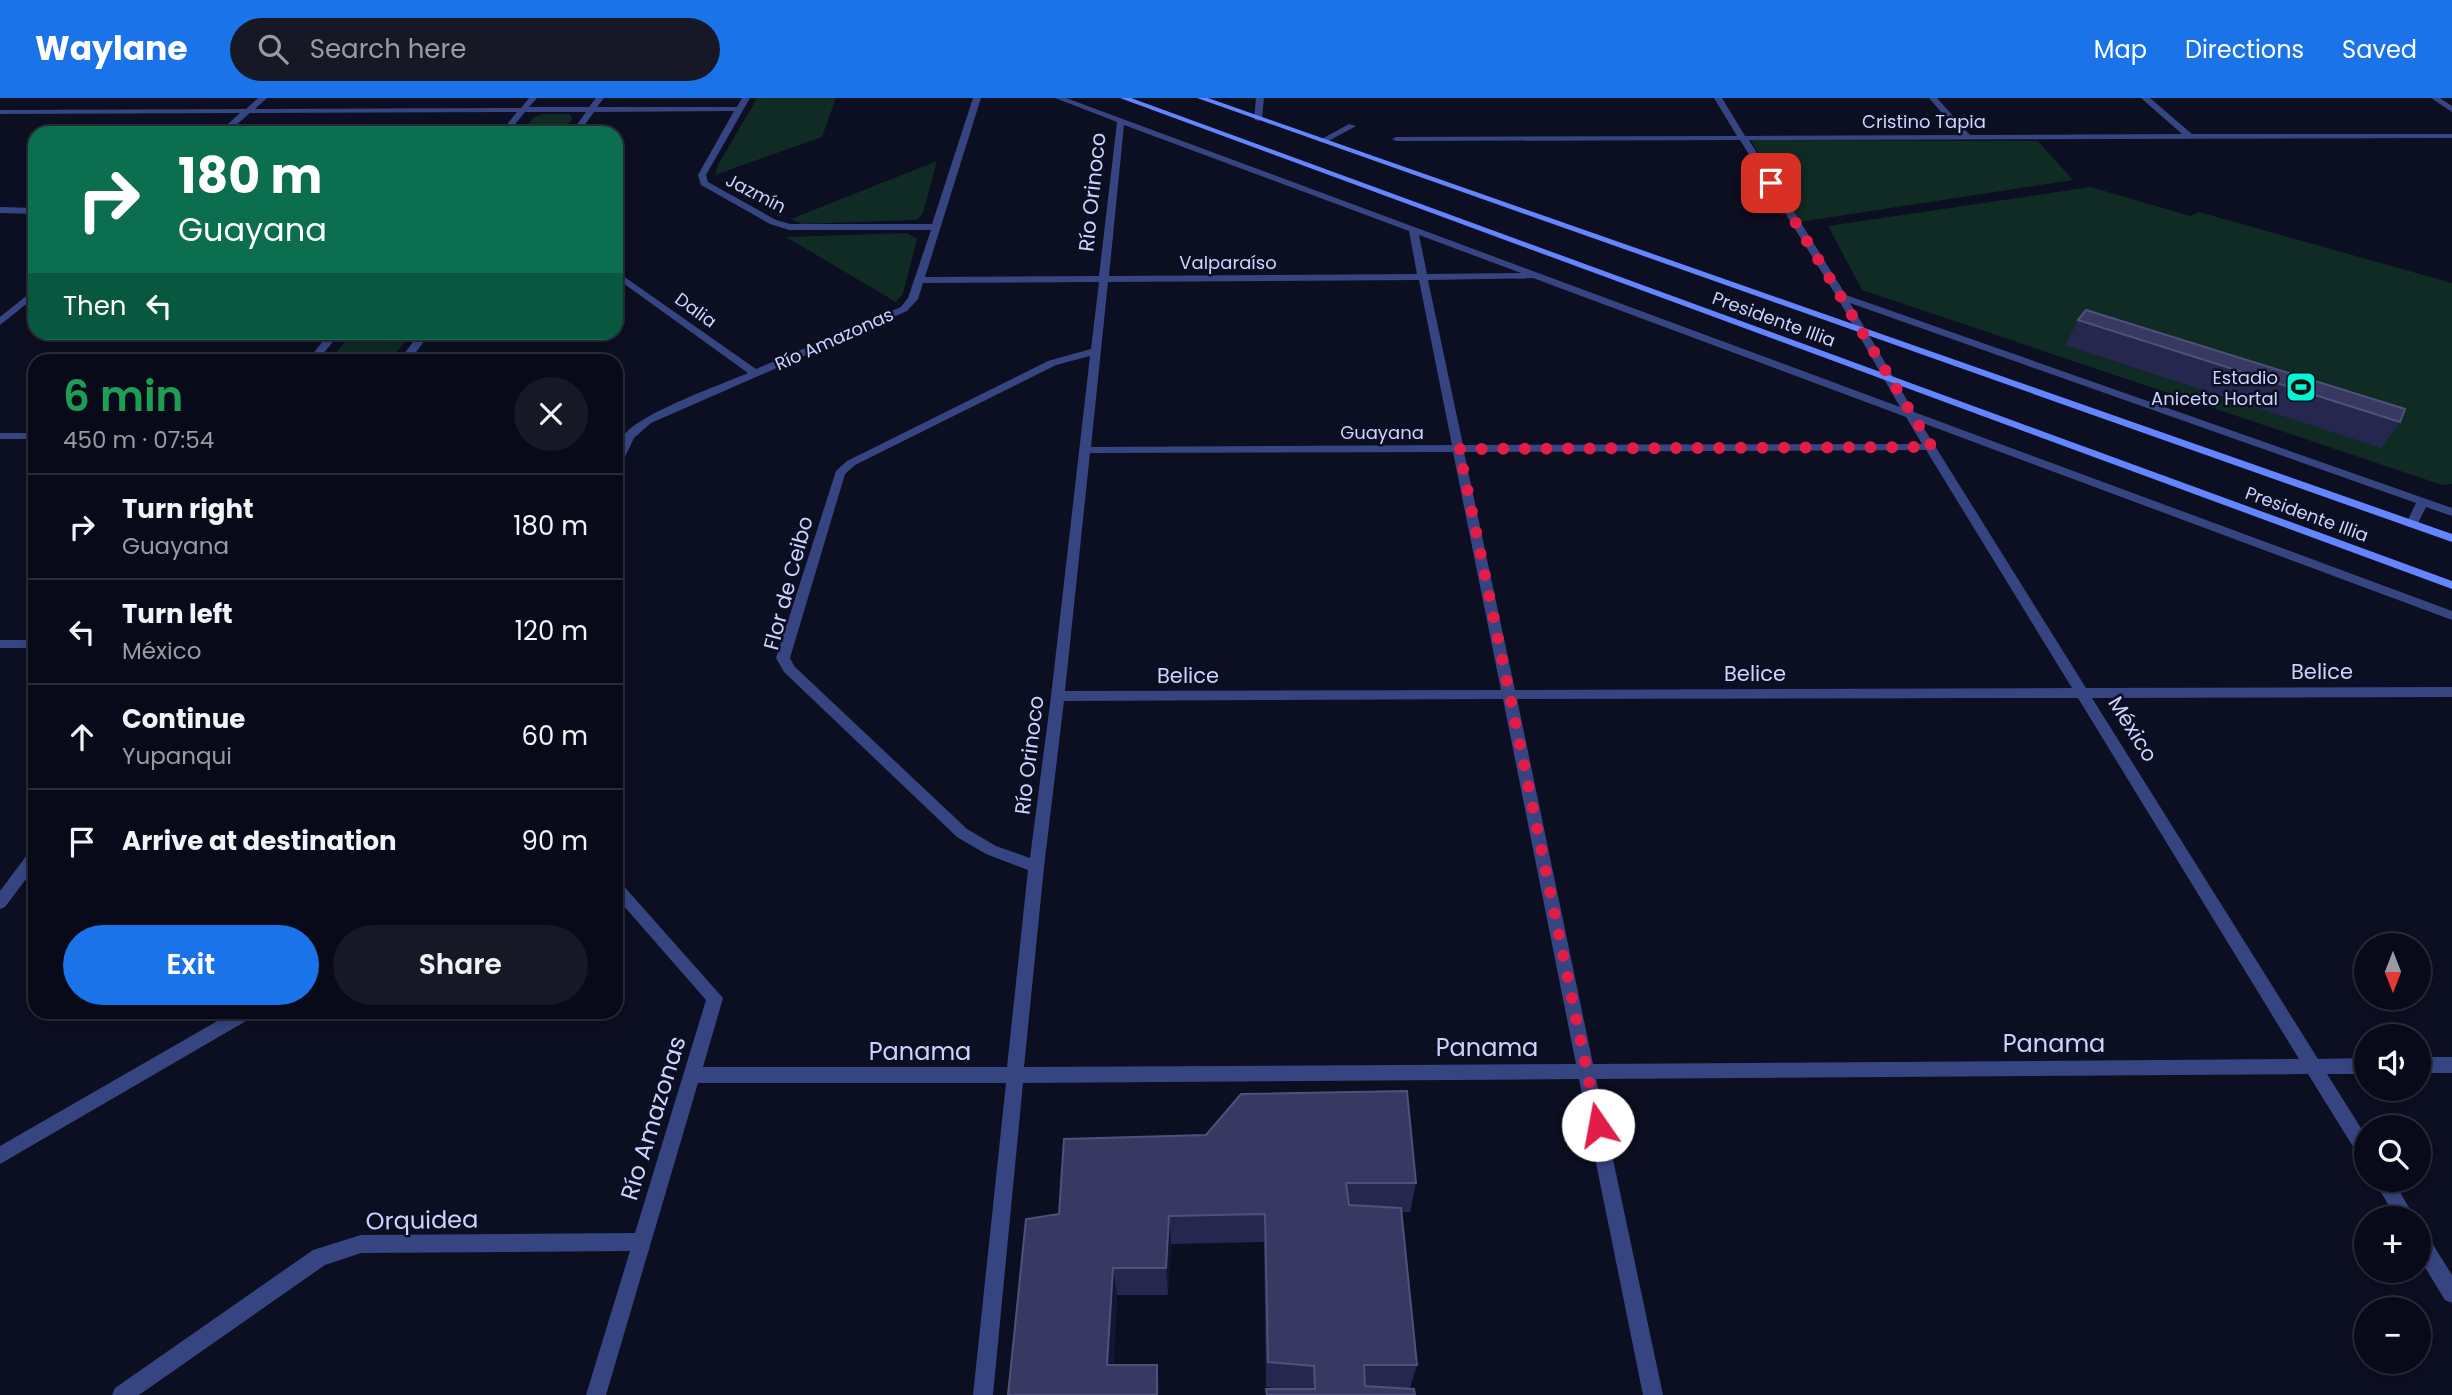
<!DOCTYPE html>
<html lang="en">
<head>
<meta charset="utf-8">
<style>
  :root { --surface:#090a19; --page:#171826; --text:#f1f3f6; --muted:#999aa2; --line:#292b38; --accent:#1a73e8 }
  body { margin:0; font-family:Poppins,sans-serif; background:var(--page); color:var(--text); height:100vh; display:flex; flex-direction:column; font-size:26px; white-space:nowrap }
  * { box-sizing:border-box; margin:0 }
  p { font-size:23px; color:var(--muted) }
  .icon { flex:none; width:38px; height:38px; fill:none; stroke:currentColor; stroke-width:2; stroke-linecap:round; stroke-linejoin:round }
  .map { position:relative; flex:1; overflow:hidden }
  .side { position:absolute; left:28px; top:256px; width:595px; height:665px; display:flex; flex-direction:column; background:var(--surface); border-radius:21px; box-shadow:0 4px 10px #0003,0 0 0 2px var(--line) }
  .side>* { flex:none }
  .top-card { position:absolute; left:28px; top:28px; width:595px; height:214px; border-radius:21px; box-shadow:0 4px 10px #0003,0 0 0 2px var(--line); background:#0b6e4f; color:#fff; overflow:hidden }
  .needle { width:46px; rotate:180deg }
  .controls { position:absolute; left:2354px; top:835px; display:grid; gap:14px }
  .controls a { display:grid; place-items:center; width:77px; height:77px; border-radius:50%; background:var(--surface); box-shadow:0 4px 10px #0003,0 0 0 2px var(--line); font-size:35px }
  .pin { position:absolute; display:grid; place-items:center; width:60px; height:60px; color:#fff; margin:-30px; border-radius:14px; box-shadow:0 4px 10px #0006 }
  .me { position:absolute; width:77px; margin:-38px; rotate:348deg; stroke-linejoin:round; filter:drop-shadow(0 0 5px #0008) }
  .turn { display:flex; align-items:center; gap:24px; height:147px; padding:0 35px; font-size:32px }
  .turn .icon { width:91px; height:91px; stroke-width:2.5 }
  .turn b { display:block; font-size:49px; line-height:60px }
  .then { display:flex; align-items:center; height:66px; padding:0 35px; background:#0003; gap:14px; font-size:26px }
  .round { display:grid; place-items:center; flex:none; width:74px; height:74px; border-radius:37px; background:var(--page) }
  .head { display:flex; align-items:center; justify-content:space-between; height:119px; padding:0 35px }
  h1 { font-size:42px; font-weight:600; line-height:52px; color:#1e9e55 }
  .primary-button { display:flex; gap:14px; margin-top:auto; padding:14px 35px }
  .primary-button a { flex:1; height:80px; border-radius:42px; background:var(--accent); color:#fff; font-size:28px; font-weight:600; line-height:80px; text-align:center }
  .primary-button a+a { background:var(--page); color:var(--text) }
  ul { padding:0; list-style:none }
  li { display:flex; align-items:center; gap:21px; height:105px; padding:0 35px; border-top:2px solid var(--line) }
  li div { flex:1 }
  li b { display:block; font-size:26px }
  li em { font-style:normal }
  header { display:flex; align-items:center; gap:42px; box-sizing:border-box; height:98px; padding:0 35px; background:var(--accent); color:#fff }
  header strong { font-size:33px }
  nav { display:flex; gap:38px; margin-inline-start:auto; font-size:24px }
  .search { width:490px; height:63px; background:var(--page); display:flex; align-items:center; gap:18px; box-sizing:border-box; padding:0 24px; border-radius:38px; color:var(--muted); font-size:26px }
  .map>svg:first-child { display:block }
</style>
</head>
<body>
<header>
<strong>Waylane</strong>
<div class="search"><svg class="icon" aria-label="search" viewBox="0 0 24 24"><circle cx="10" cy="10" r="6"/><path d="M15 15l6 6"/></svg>Search here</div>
<nav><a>Map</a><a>Directions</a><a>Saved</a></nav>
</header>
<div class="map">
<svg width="2452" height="1297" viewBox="0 0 2452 1297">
  <rect width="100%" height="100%" fill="#0c0e21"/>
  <g fill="#0f2b23">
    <path d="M 757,0 L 836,0 L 822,39 L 715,77 L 718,67 Z"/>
    <path d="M 542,16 L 569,16 L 573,20 L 561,35 L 522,35 L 533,20 Z"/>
    <path d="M 1751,42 L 2038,43 L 2073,82 L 1799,124 Z"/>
    <path d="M 937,63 L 923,115 L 917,122 L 802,126 L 791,121 Z"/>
    <path d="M 2091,89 L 2190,118 L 2199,114 L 2452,185 L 2452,386 L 2442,387 L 1862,192 L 1828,128 Z"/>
    <path d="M 907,135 L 917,141 L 903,195 L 896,204 L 786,139 Z"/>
    <path d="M 353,235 L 353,234 L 412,235 L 390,262 L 330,262 Z"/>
  </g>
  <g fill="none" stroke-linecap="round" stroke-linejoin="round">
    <path fill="#364581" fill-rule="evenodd" d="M 1349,26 L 1356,28 L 1325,45 L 1318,43 Z"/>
    <g fill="#364581" fill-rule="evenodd">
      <path d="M 258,0 L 267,0 L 255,11 L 521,10 L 529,0 L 537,0 L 529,9 L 589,9 L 596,0 L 604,0 L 597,9 L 737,9 L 742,0 L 750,0 L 706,77 L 708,84 L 776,122 L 790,126 L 932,126 L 973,0 L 981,0 L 925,179 L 1099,178 L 1117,24 L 1055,0 L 1066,0 L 1900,309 L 1837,199 L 1740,42 L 1396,43 L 1392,41 L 1396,39 L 1737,38 L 1714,0 L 1722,0 L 1745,38 L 1961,37 L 1929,0 L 1937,0 L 1970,37 L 2182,36 L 2141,0 L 2150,0 L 2192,36 L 2452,36 L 2452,40 L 1749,42 L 1846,197 L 2452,410 L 2452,418 L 2426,409 L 2416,429 L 2408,429 L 2406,426 L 2416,405 L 1850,205 L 1914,314 L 2452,513 L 2452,522 L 1920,324 L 2086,590 L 2452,589 L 2452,599 L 2092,600 L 2318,961 L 2366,960 L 2366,976 L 2327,976 L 2366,1038 L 2366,1062 L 2360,1060 L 2308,976 L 1596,981 L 1663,1297 L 1643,1297 L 1579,981 L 1023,985 L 993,1297 L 973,1297 L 1006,985 L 698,985 L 606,1297 L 586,1297 L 630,1153 L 361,1155 L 325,1167 L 139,1297 L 112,1297 L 115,1290 L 313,1152 L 361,1137 L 635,1135 L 706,902 L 616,799 L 616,783 L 621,785 L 723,900 L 703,969 L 1007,969 L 1028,772 L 986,756 L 957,739 L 784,574 L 776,560 L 836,373 L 847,363 L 1048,263 L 1091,251 L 1099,184 L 923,185 L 918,201 L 907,213 L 651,325 L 634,340 L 622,365 L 616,368 C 616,357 617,347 624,337 C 641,315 720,287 748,275 L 616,180 L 616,173 L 756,271 L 901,209 L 908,200 L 931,132 L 789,132 L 770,126 L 701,87 L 698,77 L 734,13 L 594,14 L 579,35 L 571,35 L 586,14 L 525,14 L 508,35 L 500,35 L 517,14 L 250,15 L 227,35 L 218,35 L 240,15 L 0,16 L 0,12 L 246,11 ZM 1124,27 L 1409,133 L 1417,176 L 1109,178 ZM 1419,137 L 1521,175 L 1427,176 ZM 1533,180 L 1906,319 L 1922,346 L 1463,347 L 1428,182 ZM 1419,182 L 1452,347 L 1091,349 L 1108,184 ZM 1090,258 L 1051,598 L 1030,760 L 996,748 L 967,731 L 794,568 L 790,560 L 845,376 L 855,367 L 1056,267 ZM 1926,352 L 2072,590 L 1515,592 L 1464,354 ZM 1453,354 L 1501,592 L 1065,593 L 1090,355 ZM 2078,600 L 2299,961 L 1593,966 L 1517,601 ZM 1503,601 L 1576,966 L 1024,969 L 1044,769 L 1064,603 Z"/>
      <path d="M 1256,0 L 1264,0 L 1262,21 L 1258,23 L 1254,21 Z"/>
      <path d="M 2431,0 L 2440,0 L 2452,8 L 2452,14 Z"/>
      <path d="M 0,109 L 35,110 L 35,116 L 0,115 Z"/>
      <path d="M 35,191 L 35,199 L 0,227 L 0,219 Z"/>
      <path d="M 330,234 L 341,234 L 318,262 L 308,262 Z"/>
      <path d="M 420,234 L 431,234 L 410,262 L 400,262 Z"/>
      <rect x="0" y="335" width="35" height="6"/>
      <rect x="0" y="542" width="35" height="8"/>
      <path d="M 35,751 L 35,769 L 5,809 L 0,811 L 0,793 L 30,753 Z"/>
      <path d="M 233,914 L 255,914 L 253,919 L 0,1066 L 0,1048 Z"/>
      <rect x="2418" y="959" width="34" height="16"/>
      <path d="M 2374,1082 L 2393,1082 L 2415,1120 L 2396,1120 Z"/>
      <path d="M 2418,1131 L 2425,1134 L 2452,1177 L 2452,1205 L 2445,1202 L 2418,1158 Z"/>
    </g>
    <g fill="#6385ff" fill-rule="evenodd">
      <path d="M 1120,0 L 1131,0 L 2452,483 L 2452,491 Z"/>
      <path d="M 1197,0 L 1208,0 L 2452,436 L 2452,444 Z"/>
    </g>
  </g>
  <g fill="#25274f">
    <path d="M 2078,222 L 2400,324 L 2381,350 L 2065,247 Z"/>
    <path d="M 1064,1041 L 1416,1085 L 1410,1114 L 1401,1114 L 1417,1267 L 1410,1290 L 1415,1297 L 1266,1297 L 1266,1291 L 1282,1291 L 1266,1289 L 1264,1144 L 1171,1146 L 1168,1197 L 1117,1197 L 1113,1267 L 1157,1267 L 1159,1297 L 1008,1297 L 1059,1116 Z"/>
  </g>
  <g fill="#131535">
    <path d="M 1169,1118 L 1171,1146 L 1168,1197 L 1166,1170 Z"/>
    <path d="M 1113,1170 L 1117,1197 L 1111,1292 L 1107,1267 Z"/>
    <path d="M 1157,1267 L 1160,1292 L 1159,1297 L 1157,1297 Z"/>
  </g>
  <g fill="#373962" stroke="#4e527b" stroke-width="2">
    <path d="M 2086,212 L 2405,311 L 2400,324 L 2078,222 Z"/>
    <path d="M 1407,993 L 1416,1085 L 1346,1085 L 1349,1107 L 1401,1110 L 1417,1267 L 1364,1267 L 1365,1288 L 1414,1291 L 1415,1297 L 1267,1297 L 1266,1291 L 1315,1291 L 1314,1268 L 1268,1264 L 1265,1116 L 1169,1118 L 1166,1170 L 1113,1170 L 1107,1267 L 1157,1267 L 1157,1297 L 1008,1297 L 1026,1121 L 1059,1116 L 1064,1041 L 1206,1037 L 1241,996 Z"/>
  </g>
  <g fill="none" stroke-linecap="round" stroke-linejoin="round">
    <path stroke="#e11d48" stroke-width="12" stroke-dasharray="0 21.6" d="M 1598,1027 L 1459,351 L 1932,349 C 1878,261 1826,173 1771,85"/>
  </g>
  <defs>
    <g id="stadium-square" transform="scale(1.575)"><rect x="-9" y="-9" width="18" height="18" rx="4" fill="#00f7d4" stroke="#0c0e21"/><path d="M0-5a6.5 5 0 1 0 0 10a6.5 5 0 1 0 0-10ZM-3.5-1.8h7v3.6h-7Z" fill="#111"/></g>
  </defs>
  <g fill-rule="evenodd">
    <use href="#stadium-square" x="2301" y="289"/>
  </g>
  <g text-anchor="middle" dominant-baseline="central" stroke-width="5" stroke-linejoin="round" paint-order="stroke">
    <g font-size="18" fill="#ccd3ff" stroke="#0c0e21">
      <text x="1924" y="23">Cristino Tapia</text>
      <text transform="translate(756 95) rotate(27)">Jazmín</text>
      <text x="1228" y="164">Valparaíso</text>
      <text transform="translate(696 212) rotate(36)">Dalia</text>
      <text transform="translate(1774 221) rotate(20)">Presidente Illia</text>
      <text transform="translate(834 241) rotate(-24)">Río Amazonas</text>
      <text x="1382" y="334">Guayana</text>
      <text transform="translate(2307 416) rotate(20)">Presidente Illia</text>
    </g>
    <g font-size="18" fill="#ccd3ff" stroke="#0c0e21" text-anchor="end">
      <text x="2278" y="279">Estadio<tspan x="2278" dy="21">Aniceto Hortal</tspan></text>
    </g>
    <g font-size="21" fill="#ccd3ff" stroke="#0c0e21">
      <text transform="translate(1092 94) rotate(-84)">Río Orinoco</text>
      <text transform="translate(788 485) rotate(-75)">Flor de Ceibo</text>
      <text x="2322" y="573">Belice</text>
      <text x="1755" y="575">Belice</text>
      <text x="1188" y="577">Belice</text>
      <text transform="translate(2133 631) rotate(58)">México</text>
      <text transform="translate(1029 657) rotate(-83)">Río Orinoco</text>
    </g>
    <g font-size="24" fill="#ccd3ff" stroke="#0c0e21">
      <text x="2054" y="945">Panama</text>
      <text x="1487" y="949">Panama</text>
      <text x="920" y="953">Panama</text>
      <text transform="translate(653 1020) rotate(-73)">Río Amazonas</text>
      <text transform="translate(422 1122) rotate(-1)">Orquidea</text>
    </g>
  </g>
</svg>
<div class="controls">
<a><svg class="needle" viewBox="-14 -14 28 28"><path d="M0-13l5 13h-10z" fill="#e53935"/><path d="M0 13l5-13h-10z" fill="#999aa2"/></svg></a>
<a><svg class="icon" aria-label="sound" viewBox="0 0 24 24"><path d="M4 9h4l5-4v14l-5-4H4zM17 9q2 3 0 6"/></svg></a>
<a><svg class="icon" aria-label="search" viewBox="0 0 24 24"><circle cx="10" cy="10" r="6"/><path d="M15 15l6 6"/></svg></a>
<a>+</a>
<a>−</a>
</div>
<div class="pin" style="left:1771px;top:85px;background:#d93025"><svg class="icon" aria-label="arrive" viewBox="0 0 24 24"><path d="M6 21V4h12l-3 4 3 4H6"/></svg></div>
<svg class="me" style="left:1598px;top:1027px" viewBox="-20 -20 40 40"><circle r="19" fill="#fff"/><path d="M0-13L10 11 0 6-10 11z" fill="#e11d48"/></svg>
<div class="top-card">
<div class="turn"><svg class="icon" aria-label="right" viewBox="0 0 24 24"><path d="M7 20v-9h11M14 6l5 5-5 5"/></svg><div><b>180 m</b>Guayana</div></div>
<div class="then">Then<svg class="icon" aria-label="left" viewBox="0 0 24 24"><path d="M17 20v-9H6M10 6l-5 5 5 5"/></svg></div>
</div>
<section class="side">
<div class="head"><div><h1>6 min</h1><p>450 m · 07:54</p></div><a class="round"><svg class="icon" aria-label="close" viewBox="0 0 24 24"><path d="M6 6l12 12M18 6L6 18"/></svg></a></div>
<ul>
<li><svg class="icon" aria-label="right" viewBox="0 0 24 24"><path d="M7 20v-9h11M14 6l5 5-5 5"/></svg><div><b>Turn right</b><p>Guayana</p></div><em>180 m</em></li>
<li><svg class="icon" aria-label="left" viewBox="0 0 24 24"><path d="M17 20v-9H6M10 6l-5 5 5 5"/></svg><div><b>Turn left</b><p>México</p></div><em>120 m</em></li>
<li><svg class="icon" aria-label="ahead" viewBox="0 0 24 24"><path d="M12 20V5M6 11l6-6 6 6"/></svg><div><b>Continue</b><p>Yupanqui</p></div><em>60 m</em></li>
<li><svg class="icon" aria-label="arrive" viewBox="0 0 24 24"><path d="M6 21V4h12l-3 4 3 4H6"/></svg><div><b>Arrive at destination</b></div><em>90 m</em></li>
</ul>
<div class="primary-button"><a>Exit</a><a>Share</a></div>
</section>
</div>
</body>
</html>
